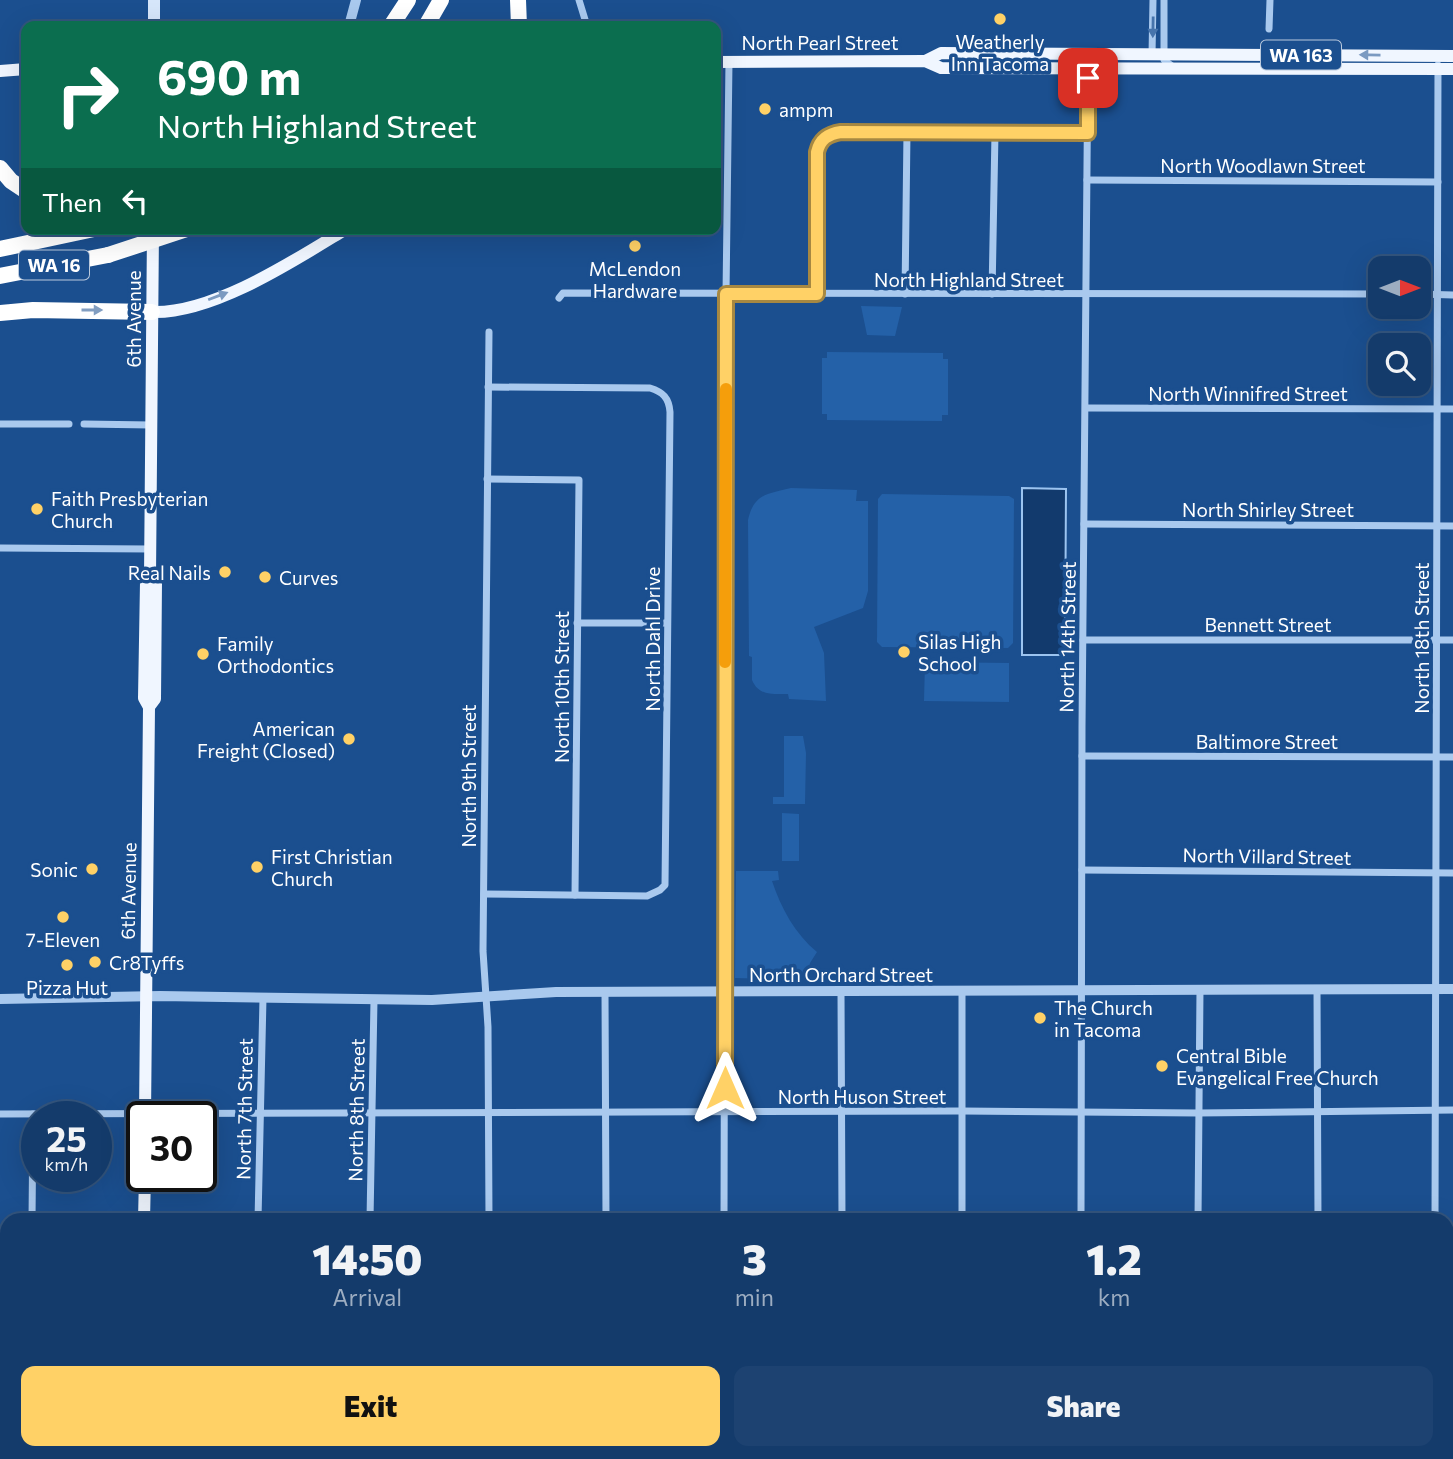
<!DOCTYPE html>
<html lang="en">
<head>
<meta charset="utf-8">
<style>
  :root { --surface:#143b6b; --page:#1d4271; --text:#f1f3f6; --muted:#9dadc1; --line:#33557e; --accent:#ffd166 }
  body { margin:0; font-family:Commissioner,sans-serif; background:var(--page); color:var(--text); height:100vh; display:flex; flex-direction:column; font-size:26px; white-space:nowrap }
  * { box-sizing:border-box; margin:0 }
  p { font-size:23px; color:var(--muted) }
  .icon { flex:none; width:38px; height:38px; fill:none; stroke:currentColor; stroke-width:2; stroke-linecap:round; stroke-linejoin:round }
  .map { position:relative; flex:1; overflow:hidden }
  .drawer { position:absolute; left:0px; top:1213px; width:1454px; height:247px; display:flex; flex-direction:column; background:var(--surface); border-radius:21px 21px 0 0; box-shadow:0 7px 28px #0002,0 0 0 2px var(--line) }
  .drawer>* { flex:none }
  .banner { position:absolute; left:21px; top:21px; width:700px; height:214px; border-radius:14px; box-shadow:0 7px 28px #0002,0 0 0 2px var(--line); background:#0b6e4f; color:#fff; overflow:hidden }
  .needle { width:46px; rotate:90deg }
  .buttons { position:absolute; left:1368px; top:256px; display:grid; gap:14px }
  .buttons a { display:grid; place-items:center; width:63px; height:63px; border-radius:14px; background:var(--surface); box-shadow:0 7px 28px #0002,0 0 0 2px var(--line); font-size:35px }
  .speed { position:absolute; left:21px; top:1101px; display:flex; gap:14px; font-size:35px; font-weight:700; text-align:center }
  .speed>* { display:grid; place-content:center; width:91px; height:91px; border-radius:50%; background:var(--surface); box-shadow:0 7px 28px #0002,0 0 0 2px var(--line); line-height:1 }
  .speed small { font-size:18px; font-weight:400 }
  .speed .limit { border:4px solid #111; border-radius:10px; background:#fff; color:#111 }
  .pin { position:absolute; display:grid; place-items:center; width:60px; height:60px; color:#fff; margin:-30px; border-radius:14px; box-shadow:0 4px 10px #0006 }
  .me { position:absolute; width:77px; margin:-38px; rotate:0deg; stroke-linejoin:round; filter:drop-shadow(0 0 5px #0008) }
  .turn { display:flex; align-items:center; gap:24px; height:147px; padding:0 21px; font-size:32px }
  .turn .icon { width:91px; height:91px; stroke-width:2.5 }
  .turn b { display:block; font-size:49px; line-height:60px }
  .then { display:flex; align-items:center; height:66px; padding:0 21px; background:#0003; gap:14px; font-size:26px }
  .eta { display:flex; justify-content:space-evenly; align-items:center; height:119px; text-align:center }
  .eta b { font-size:42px; font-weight:800; line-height:49px }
  .action { display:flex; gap:14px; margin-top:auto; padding:14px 21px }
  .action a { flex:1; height:80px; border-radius:14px; background:var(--accent); color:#111; font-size:28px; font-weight:800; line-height:80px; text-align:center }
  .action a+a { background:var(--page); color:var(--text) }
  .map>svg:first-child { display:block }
</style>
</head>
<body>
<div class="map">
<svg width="1453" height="1459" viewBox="0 0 1453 1459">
  <rect width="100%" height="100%" fill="#1b4f8f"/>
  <g fill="#2461a8">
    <path d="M 861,306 L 902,307 L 895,336 L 867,335 Z"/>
    <path d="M 827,352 L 943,353 L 943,359 L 948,359 L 948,415 L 942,415 L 942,421 L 827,420 L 827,414 L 822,414 L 822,358 L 827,358 Z"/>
    <path d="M 791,488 L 857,490 L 856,501 L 868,501 L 868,591 L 863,608 L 814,627 L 824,653 L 826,701 L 789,699 L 788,694 C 772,694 759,696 752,680 L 752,657 L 749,656 L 748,520 C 754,493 768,494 791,488 Z"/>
    <path d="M 882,494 L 1009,496 L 1014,499 L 1013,643 L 1008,648 L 882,647 L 877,642 L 878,499 Z"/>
    <path d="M 925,662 L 1009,663 L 1009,702 L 924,701 Z"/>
    <path d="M 784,736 L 803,736 L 806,753 L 805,804 L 773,804 L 773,797 L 784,797 Z"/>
    <path d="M 782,813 L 799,814 L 799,861 L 782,861 Z"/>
    <path d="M 736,871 L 778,871 L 779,880 L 772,881 C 781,908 795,934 817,952 L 810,963 L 808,980 L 735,978 Z"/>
  </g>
  <path fill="#123a6d" stroke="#9cc4f0" stroke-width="2" d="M 1022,488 L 1066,489 L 1065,655 L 1022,655 Z"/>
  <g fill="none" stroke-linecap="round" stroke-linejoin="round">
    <g stroke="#a9c9ee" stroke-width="7">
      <path d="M 579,0 L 587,26"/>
      <path d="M 1164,0 L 1164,60 L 1172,66"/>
      <path d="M 1269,29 L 1270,0"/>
      <path d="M 1152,55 L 1153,0"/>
      <path d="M 1087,180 L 1438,182"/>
      <path d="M 817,294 L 817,152 C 820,139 828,134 841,132 L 1088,133"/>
      <path d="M 905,294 L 907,132"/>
      <path d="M 992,294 L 995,133"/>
      <path d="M 1419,294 L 1453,295"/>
      <path d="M 559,298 L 563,293 L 1381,294"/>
      <path d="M 489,332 L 483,951 L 488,1027 L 489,1220"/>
      <path d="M 1086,408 L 1453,409"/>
      <path d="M 0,424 L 69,424"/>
      <path d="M 84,424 L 151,425"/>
      <path d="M 487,479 L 579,480 L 575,895"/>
      <path d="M 1084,524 L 1453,526"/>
      <path d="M 0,548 L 150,549"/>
      <path d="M 577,623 L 667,623"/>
      <path d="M 1083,640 L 1453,640"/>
      <path d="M 1082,756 L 1453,757"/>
      <path d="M 1082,870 L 1453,873"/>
      <path d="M 484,894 L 647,896 L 660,890 L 665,885 L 670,412 C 669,398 663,392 650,388 L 488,387"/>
      <path d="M 1317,989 L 1318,1220"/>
      <path d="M 841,991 L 842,1220"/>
      <path d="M 962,991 L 962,1220"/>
      <path d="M 605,992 L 606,1220"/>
      <path d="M 0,1114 L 962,1111 L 1198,1113 L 1453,1110"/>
      <path d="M 32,1220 L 33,1114"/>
      <path d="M 258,1220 L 263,998"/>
      <path d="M 370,1220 L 374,1000"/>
      <path d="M 724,1220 L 726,294 L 729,62"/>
      <path d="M 1081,1220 L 1082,727 L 1088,54"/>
      <path d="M 1198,1220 L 1200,990"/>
      <path d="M 1435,1220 L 1438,65"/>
      <path d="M 1447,1244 L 1453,1244"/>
      <path d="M 0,1377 L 7,1377"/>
      <path d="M 491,1452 L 491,1459"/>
      <path d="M 606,1452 L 606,1459"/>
      <path d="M 963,1452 L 963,1459"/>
      <path d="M 1082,1452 L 1082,1459"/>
      <path d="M 1200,1452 L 1201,1459"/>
      <path d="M 1319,1452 L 1319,1459"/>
      <path d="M 30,1459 L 30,1452"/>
      <path d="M 255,1459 L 255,1452"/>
      <path d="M 367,1459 L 367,1452"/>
      <path d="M 724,1459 L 724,1452"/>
      <path d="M 843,1459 L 843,1452"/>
      <path d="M 1434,1459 L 1434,1452"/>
    </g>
    <g stroke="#a9c9ee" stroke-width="10">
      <path d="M 349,26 L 356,0"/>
      <path d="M 0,999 L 160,996 L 432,1000 L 556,992 L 1453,989"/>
    </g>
    <path stroke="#d6e6fa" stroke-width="12" d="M 154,26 L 154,0"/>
    <g stroke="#f0f6ff" stroke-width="12">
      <path d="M 925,61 L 941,53 L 1453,56"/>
      <path d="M 716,62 L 925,61 L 941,68 L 1453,69"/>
      <path d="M 0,71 L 26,69"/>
      <path d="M 152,312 C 213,314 295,260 346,229"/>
      <path d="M 149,707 L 155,699 L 156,582 L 150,577"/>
      <path d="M 145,1116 L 149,707 L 144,698 L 146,582 L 150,577 L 153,229"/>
      <path d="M 144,1220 L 145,1176"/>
      <path d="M 142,1459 L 142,1452"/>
    </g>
    <g stroke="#fff" stroke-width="16">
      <path d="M 518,0 L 519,26"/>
      <path d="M 391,26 L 408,0"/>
      <path d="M 426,26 L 441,0"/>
      <path d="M 0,168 L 11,181 L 26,191"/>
      <path d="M 0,249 L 94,229"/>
      <path d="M 0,276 L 108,255"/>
      <path d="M 0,313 L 33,310 L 152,312"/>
    </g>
    <path stroke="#fff" stroke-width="16" d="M 108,255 L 187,229"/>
  </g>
  <defs><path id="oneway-solid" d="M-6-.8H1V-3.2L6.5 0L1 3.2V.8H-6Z" transform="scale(1.75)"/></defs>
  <use fill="#4674ac" href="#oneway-solid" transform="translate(1153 27) rotate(91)"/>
  <g fill="#7b9ac1">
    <use href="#oneway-solid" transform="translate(1370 55) rotate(-179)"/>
    <use href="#oneway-solid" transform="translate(218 296) rotate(-21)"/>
  </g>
  <use fill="#829ec1" href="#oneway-solid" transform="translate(92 310)"/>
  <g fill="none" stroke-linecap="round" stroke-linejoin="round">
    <g stroke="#a68842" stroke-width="18">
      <path id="route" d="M 725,1088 L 726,294 L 817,294 L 817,152 C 820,139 828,134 841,132 L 1088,133 L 1088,78"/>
    </g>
    <use href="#route" stroke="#ffd166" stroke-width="12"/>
    <path stroke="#f59e0b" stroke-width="12" d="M 725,662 L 726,389"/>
  </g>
  <g fill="#ffd166" stroke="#1b4f8f" stroke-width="2.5">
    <circle cx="1000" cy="19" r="7"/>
    <circle cx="765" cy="109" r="7"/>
    <circle cx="635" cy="246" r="7"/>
    <circle cx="37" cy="509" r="7"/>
    <circle cx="225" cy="572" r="7"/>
    <circle cx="265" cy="577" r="7"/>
    <circle cx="904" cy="652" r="7"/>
    <circle cx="203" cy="654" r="7"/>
    <circle cx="349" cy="739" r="7"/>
    <circle cx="257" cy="867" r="7"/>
    <circle cx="92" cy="869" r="7"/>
    <circle cx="63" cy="917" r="7"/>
    <circle cx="95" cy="962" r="7"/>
    <circle cx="67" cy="965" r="7"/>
    <circle cx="1040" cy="1018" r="7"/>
    <circle cx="1162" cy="1066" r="7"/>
  </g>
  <g text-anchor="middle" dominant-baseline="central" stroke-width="7" stroke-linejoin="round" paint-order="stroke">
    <g fill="#1b4f8f" stroke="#bbcadd" stroke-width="2">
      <rect x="1261" y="40.5" width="80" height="29" rx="5"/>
      <rect x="19" y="250.5" width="70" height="29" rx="5"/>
    </g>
    <g font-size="18" font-weight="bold" fill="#fff">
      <text x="1301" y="55">WA 163</text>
      <text x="54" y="265">WA 16</text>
    </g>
    <g font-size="19" fill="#fff" stroke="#1b4f8f" text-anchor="start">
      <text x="1000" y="41" text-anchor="middle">Weatherly<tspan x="1000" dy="22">Inn Tacoma</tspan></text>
      <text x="779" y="109">ampm</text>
      <text x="635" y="268" text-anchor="middle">McLendon<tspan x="635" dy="22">Hardware</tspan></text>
      <text x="51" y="498">Faith Presbyterian<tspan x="51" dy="22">Church</tspan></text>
      <text x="211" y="572" text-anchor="end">Real Nails</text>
      <text x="279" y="577">Curves</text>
      <text x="918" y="641">Silas High<tspan x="918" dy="22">School</tspan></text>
      <text x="217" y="643">Family<tspan x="217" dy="22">Orthodontics</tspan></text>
      <text x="335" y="728" text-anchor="end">American<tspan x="335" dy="22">Freight (Closed)</tspan></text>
      <text x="271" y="856">First Christian<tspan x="271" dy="22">Church</tspan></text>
      <text x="78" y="869" text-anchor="end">Sonic</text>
      <text x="63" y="939" text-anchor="middle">7-Eleven</text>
      <text x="109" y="962">Cr8Tyffs</text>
      <text x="67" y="987" text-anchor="middle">Pizza Hut</text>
      <text x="1054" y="1007">The Church<tspan x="1054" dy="22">in Tacoma</tspan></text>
      <text x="1176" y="1055">Central Bible<tspan x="1176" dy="22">Evangelical Free Church</tspan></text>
    </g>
    <g font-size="19" fill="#fff" stroke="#1b4f8f">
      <text x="820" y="42">North Pearl Street</text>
      <text x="1263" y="165">North Woodlawn Street</text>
      <text x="969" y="279">North Highland Street</text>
      <text transform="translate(133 319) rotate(-90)">6th Avenue</text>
      <text x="1248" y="393">North Winnifred Street</text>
      <text x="1268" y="509">North Shirley Street</text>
      <text x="1268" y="624">Bennett Street</text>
      <text transform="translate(1067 637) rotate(-89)">North 14th Street</text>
      <text transform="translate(1421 638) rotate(-90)">North 18th Street</text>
      <text transform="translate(652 639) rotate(-90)">North Dahl Drive</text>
      <text transform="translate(561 687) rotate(-90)">North 10th Street</text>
      <text x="1267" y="741">Baltimore Street</text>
      <text transform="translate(468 776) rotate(-90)">North 9th Street</text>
      <text transform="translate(1267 856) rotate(1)">North Villard Street</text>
      <text transform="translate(128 891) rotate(-89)">6th Avenue</text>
      <text x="841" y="974">North Orchard Street</text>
      <text x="862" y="1096">North Huson Street</text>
      <text transform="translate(244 1109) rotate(-89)">North 7th Street</text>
      <text transform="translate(356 1110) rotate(-89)">North 8th Street</text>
    </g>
  </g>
</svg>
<div class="buttons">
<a><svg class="needle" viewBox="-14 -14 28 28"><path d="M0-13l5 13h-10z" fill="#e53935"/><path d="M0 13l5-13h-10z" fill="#9dadc1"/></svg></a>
<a><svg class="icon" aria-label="search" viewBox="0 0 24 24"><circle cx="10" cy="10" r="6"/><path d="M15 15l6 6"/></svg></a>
</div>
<div class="speed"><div>25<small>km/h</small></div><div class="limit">30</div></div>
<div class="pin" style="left:1088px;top:78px;background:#d93025"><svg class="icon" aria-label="arrive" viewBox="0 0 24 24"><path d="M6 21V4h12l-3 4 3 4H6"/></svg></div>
<svg class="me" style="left:725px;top:1088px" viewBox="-20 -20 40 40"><path d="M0-17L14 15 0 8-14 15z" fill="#ffd166" stroke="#fff" stroke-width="4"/></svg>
<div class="banner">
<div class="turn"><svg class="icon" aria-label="right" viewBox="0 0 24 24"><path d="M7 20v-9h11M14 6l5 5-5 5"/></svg><div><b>690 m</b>North Highland Street</div></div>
<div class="then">Then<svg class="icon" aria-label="left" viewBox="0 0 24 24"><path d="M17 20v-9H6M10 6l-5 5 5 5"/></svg></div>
</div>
<section class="drawer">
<div class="eta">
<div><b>14:50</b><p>Arrival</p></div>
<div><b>3</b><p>min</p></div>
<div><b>1.2</b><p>km</p></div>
</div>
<div class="action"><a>Exit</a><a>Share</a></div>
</section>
</div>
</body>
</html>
